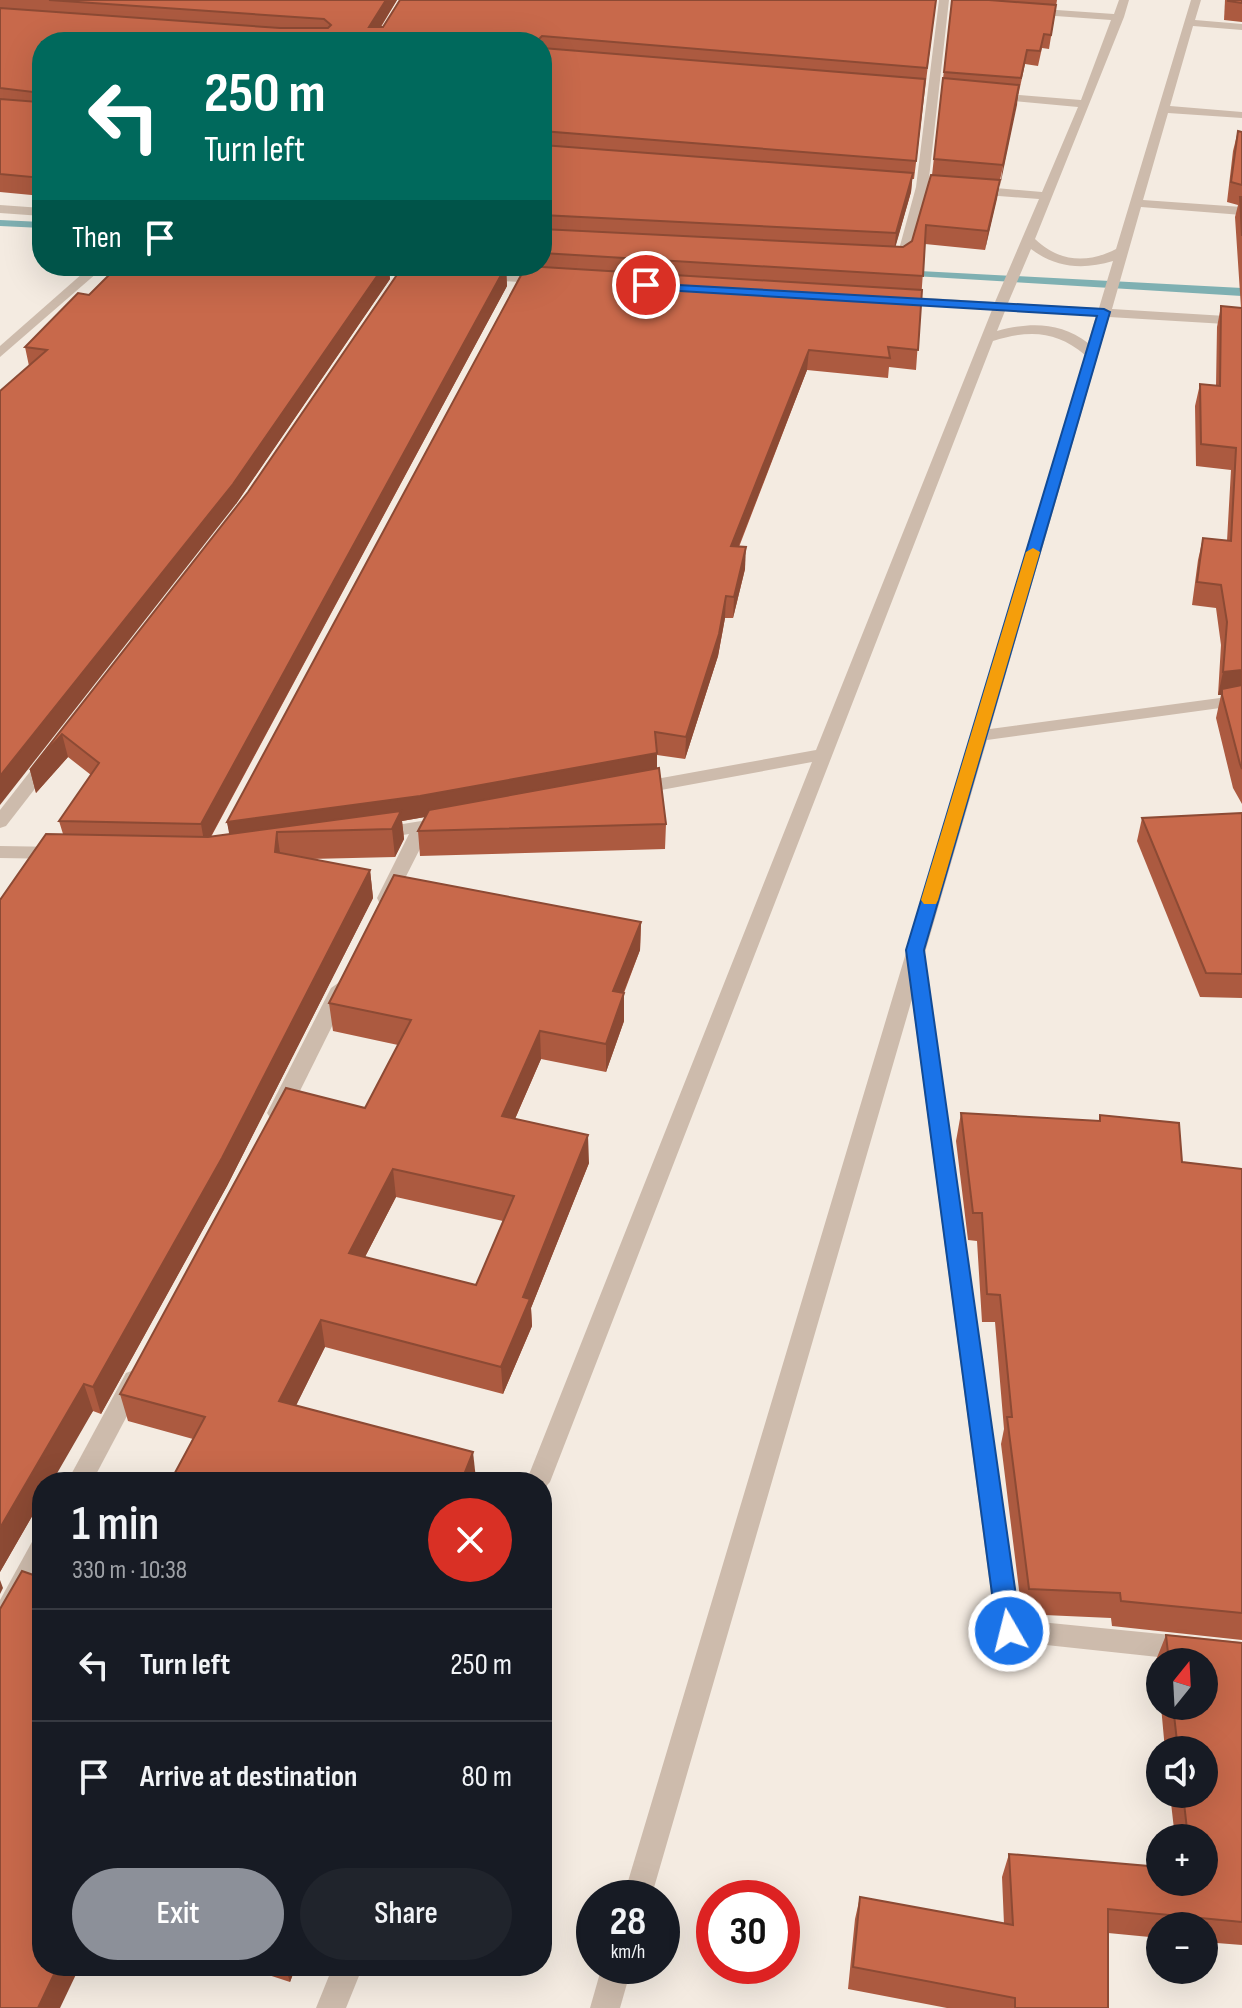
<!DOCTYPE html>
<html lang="en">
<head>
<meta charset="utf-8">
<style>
  :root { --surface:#171b24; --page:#20242c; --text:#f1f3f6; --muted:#9ea1a6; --line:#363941; --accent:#8c9099 }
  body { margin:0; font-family:"Sofia Sans Condensed",sans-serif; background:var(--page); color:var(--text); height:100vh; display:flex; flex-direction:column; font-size:30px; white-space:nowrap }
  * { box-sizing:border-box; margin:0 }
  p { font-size:26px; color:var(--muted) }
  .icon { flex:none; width:44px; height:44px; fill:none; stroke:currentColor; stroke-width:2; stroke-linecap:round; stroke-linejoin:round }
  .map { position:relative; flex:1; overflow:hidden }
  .side { position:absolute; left:32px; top:1472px; width:520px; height:504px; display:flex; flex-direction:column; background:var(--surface); border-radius:32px; box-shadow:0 8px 32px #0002 }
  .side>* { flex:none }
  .guide { position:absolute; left:32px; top:32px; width:520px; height:244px; border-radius:32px; box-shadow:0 8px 32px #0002; background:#00695c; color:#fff; overflow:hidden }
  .needle { width:52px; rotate:18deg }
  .fabs { position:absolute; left:1146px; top:1648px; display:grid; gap:16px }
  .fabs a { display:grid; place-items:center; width:72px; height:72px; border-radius:50%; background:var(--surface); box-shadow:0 8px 32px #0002; font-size:40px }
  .speed { position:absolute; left:576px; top:1880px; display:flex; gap:16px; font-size:40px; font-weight:700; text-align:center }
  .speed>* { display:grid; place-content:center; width:104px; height:104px; border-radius:50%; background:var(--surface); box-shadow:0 8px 32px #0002; line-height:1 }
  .speed small { font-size:20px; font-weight:400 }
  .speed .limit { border:12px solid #d22; background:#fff; color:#111 }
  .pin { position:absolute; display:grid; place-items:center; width:68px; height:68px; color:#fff; margin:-34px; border:4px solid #fff; border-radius:50%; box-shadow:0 2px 8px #0007 }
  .me { position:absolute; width:88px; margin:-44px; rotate:352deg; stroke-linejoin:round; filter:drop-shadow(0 0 6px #0008) }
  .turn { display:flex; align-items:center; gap:28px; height:168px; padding:0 40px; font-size:36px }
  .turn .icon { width:104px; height:104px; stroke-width:2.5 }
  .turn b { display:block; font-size:56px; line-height:68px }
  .then { display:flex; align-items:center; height:76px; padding:0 40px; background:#0003; gap:16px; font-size:30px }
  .round { display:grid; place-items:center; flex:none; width:84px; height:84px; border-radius:42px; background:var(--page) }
  .headline { display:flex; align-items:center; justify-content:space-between; height:136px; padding:0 40px }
  h1 { font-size:48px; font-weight:600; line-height:60px }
  .button { display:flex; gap:16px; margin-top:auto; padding:16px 40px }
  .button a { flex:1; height:92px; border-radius:48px; background:var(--accent); color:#fff; font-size:32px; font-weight:600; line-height:92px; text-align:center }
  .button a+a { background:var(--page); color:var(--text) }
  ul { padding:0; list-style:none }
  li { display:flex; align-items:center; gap:24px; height:112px; padding:0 40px; border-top:2px solid var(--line) }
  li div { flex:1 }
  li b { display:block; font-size:30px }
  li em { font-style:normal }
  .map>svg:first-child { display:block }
</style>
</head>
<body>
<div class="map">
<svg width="1242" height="2008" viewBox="0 0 1242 2008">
  <rect width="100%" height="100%" fill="#f4ebe1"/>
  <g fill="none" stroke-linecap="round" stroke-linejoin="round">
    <g fill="#7fb0b2" fill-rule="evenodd">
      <path d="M 0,220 L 42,222 L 42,228 L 0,226 Z"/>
      <path d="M 901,270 L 1242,288 L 1242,296 L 897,275 L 895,273 Z"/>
    </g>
    <g fill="#cdbbac" fill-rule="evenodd">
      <path d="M 939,0 L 949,0 L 928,187 L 907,259 L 888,264 L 882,260 L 898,253 L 916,187 Z"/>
      <path d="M 1119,0 L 1129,0 L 1124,17 L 1035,239 C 1059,262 1087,264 1116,249 L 1191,0 L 1201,0 L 1195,20 L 1242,24 L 1242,30 L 1193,26 L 1170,106 L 1242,112 L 1242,118 L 1168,113 L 1143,200 L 1242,207 L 1242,215 L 1141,207 L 1112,309 L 1242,317 L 1242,325 L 1109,317 L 990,729 L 1242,695 L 1242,705 L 987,740 L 924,956 L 1020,1620 L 1242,1642 L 1242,1666 L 1000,1640 L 996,1631 L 912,999 L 651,1898 L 623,1898 L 1085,355 C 1056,330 1028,330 993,341 L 550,1482 L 542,1491 L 542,1482 L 526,1482 L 812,762 L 634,795 L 625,789 L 634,783 L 816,750 L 992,310 L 895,304 L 888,300 L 895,296 L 995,302 L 1039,199 L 973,194 L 967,190 L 973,186 L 1042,192 L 1078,107 L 993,99 L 987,96 L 993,93 L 1081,100 L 1111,20 L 1028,14 L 1023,11 L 1028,8 L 1114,14 ZM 1031,249 C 1056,268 1083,270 1113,261 L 1099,308 L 1008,303 ZM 1005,311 L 1096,316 L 1088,343 C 1060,322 1030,322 997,331 Z"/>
      <path d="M 0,205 L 42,208 L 42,216 L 0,213 Z"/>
      <path d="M 91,266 L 105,266 L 0,357 L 0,346 Z"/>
      <path d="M 479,272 L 547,276 L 553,280 L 547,284 L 474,279 L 474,273 Z"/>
      <path d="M 49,754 L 58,759 L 6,826 L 0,828 L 0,810 L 43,755 Z"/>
      <path d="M 446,817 L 455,823 L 452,827 L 429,831 L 393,902 L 379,902 L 377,898 L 409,834 L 378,839 L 369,833 L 372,829 Z"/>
      <path d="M 0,846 L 60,847 L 69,853 L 60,859 L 0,858 Z"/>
      <path d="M 341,981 L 351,988 L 289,1113 L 285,1119 L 271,1119 L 267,1113 L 331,988 Z"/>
      <path d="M 134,1370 L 142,1373 L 146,1380 L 92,1482 L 67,1482 L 126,1373 Z"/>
      <path d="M 42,1537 L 42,1573 L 9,1633 L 0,1637 L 0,1600 L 33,1540 Z"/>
      <path d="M 333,1966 L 363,1966 L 346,2008 L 316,2008 Z"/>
      <path d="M 602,1966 L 632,1966 L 620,2008 L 590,2008 Z"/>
    </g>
  </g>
  <g fill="#ac5a40" fill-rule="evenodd">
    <path d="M 0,0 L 397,0 L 381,27 L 936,0 L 914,179 L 912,179 L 911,192 L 895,247 L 903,247 L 912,241 L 932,175 L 952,0 L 1057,0 L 1049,49 L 1042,48 L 1038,66 L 1025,64 L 985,250 L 925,244 L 916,370 L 889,367 L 888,378 L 807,370 L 739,547 L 745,569 L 733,618 L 725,618 L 718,656 L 685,759 L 657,755 L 657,769 L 666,824 L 665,849 L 420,856 L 418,831 L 425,817 L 402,821 L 404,839 L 395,857 L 310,859 L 370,870 L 373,898 L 227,1186 L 101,1414 L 93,1411 L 42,1482 L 42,1499 L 0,1572 L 63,834 L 59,821 L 91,775 L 68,757 L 36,793 L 30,770 L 248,492 L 402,267 L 389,266 L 390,279 L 236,504 L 29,366 L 25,347 L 89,295 L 118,266 L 542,266 L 542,42 L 42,42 L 42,196 L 0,192 ZM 506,270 L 523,271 L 227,822 L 230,834 L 211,837 L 507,286 Z"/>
    <path d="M 1225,0 L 1242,0 L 1242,22 L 1224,20 Z"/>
    <path d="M 1238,131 L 1242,132 L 1242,804 L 1233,788 L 1216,718 L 1221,695 L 1218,695 L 1221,645 L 1216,608 L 1192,605 L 1198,560 L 1203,538 L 1227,541 L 1231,470 L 1196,466 L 1195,406 L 1200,384 L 1216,386 L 1217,327 L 1221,306 L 1241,308 L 1235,217 L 1238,205 L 1227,202 L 1233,151 Z"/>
    <path d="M 1242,813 L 1242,998 L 1200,997 L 1137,841 L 1142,818 Z"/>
    <path d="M 641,922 L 640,950 L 624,993 L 624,1021 L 606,1072 L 541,1059 L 515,1119 L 589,1163 L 531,1308 L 532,1326 L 503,1394 L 325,1347 L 296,1405 L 476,1479 L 193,1439 L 128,1421 L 120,1394 L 365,1108 L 398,1045 L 333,1031 L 329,1003 ZM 396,1197 L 503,1221 L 476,1285 L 365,1257 Z"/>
    <path d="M 961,1113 L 1099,1121 L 1100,1115 L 1182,1162 L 1242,1169 L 1242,1640 L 1112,1626 L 1111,1618 L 1022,1614 L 1001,1444 L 1004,1429 L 995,1322 L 982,1322 L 977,1241 L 968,1240 L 956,1141 Z"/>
    <path d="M 1166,1635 L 1242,1643 L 1242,1945 L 1204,1942 L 1204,1926 L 1160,1926 L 1160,1938 L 1108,1933 L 1108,2008 L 947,2008 L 848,1989 L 855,1919 L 860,1897 L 1004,1924 L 1002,1877 L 1009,1854 L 1204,1882 L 1204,1838 L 1175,1838 L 1170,1794 L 1204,1794 L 1204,1750 L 1165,1750 L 1161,1706 L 1204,1706 L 1204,1662 L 1160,1662 L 1160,1697 L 1156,1660 Z"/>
    <path d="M 241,1966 L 296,1966 L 290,1982 Z"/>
  </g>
  <g fill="#8c4a34">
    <path d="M 386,0 L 397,0 L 371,42 L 369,27 Z"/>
    <path d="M 1019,85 L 1017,105 L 1000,186 L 1003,165 Z"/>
    <path d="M 913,173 L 911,192 L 894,252 L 896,233 Z"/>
    <path d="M 1000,180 L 997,199 L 985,250 L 988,231 Z"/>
    <path d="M 384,266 L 388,266 L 390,279 L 236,504 L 0,805 L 0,776 Z"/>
    <path d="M 506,266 L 507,286 L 205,847 L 201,824 Z"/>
    <path d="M 809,350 L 807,370 L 730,568 L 731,546 Z"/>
    <path d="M 746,547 L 745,569 L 733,618 L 734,597 Z"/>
    <path d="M 726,596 L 725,618 L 718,656 L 685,759 L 686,737 Z"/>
    <path d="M 1242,670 L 1242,692 L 1222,689 L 1221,695 L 1218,695 L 1223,672 Z"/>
    <path d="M 62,734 L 68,757 L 36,793 L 30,770 Z"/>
    <path d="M 657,753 L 657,776 L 402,821 L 404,839 L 395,857 L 392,829 L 277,832 L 281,860 L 231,844 L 227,822 Z"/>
    <path d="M 370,870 L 373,898 L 227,1186 L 101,1414 L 93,1387 Z"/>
    <path d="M 641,922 L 640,950 L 613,1019 L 613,991 Z"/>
    <path d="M 624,993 L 624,1021 L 606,1072 L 606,1044 Z"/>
    <path d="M 540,1031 L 541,1059 L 504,1144 L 502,1116 Z"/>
    <path d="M 588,1135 L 589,1163 L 531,1308 L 532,1326 L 503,1394 L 501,1367 L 523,1297 Z"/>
    <path d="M 393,1169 L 396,1197 L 353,1280 L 349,1253 Z"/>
    <path d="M 321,1320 L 325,1347 L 285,1428 L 279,1401 Z"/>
    <path d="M 84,1384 L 93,1411 L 52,1482 L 42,1482 L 42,1499 L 0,1572 L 0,1528 Z"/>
    <path d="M 473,1452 L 476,1479 L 474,1482 L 461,1482 Z"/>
    <path d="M 0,1580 L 3,1588 L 0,1594 Z"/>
    <path d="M 58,1966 L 80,1966 L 60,2008 L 38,2008 Z"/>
    <path d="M 285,1966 L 296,1966 L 290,1982 Z"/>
  </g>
  <g fill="#c8694b" stroke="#8c4a34" stroke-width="2" fill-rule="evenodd">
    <path d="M 49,0 L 386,0 L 369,27 L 383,27 L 400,0 L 936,0 L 927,68 L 542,36 L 539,39 L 539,42 L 42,42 L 42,178 L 0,174 L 0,99 L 38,102 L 42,93 L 0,88 L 0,8 L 280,28 L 328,28 L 331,25 L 324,19 Z"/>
    <path d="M 952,0 L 989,0 L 1056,5 L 1051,35 L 1044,34 L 1040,51 L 1027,50 L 1021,78 L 944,72 Z"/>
    <path d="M 1228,0 L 1242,0 L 1242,3 L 1228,1 Z"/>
    <path d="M 542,48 L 925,79 L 916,161 L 542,131 Z"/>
    <path d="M 943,78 L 1019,85 L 1003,165 L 934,159 Z"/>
    <path d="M 1238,131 L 1242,132 L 1242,185 L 1231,182 Z"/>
    <path d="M 542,145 L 913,173 L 896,233 L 542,215 Z"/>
    <path d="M 931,175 L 1000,180 L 988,231 L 926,225 L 923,276 L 542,253 L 542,229 L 903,247 L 912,241 Z"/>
    <path d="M 1240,197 L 1242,197 L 1242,236 Z"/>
    <path d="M 118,266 L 384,266 L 233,484 L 0,776 L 0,391 L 47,350 L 25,347 L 78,293 L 89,295 Z"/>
    <path d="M 403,266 L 506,266 L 201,824 L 59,821 L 99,763 L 62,734 L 30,770 L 248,492 Z"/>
    <path d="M 526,266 L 922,290 L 918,350 L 888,347 L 890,358 L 809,350 L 731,546 L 746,547 L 734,597 L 726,596 L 719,634 L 686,737 L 655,732 L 657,753 L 420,796 L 227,822 Z"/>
    <path d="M 1221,306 L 1242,308 L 1242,670 L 1223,672 L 1227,622 L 1221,585 L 1197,582 L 1203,538 L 1231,541 L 1236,448 L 1201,444 L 1200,384 L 1220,386 Z"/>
    <path d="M 1242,685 L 1242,769 L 1240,764 L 1222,695 L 1222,689 Z"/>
    <path d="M 659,768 L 666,824 L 418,831 L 429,810 Z"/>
    <path d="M 401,811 L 392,829 L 277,832 L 275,852 L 370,870 L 222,1158 L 93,1387 L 84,1384 L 0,1528 L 0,900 L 46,834 L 208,837 Z"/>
    <path d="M 1242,813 L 1242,974 L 1206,973 L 1142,818 Z"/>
    <path d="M 394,875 L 641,922 L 613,991 L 624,993 L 606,1044 L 540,1031 L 502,1116 L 588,1135 L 523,1297 L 530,1299 L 501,1367 L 321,1320 L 279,1401 L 473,1452 L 461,1482 L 170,1482 L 205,1417 L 120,1394 L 286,1088 L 365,1108 L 411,1020 L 329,1003 ZM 393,1169 L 514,1196 L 476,1285 L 349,1253 Z"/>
    <path d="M 961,1113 L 1100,1121 L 1100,1115 L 1179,1123 L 1182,1162 L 1242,1169 L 1242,1613 L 1121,1601 L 1120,1593 L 1029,1589 L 1007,1417 L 1012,1417 L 1000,1295 L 987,1294 L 982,1213 L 973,1213 Z"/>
    <path d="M 22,1571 L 42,1578 L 42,1966 L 58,1966 L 38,2008 L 0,2008 L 0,1609 Z"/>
    <path d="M 1166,1635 L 1242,1643 L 1242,1922 L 1108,1909 L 1108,2008 L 1015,2008 L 1015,1998 L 853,1967 L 860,1897 L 1013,1925 L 1009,1854 L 1160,1867 L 1160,1882 L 1204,1882 L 1204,1838 L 1188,1838 L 1183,1794 L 1204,1794 L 1204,1750 L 1178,1750 L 1173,1706 L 1204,1706 L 1204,1662 L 1169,1662 Z"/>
  </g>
  <path fill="#1a73e8" stroke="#114b97" stroke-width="2" d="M 642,283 L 1104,309 L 1110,312 L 924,950 L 1021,1631 L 1017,1638 L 1009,1642 L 1000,1638 L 997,1631 L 906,950 L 1097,316 L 646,289 L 642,288 Z"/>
  <path fill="#f59e0b" d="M 1033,548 L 1040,552 L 938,900 L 936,904 L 924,904 L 921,900 L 1026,552 Z"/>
</svg>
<div class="fabs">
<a><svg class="needle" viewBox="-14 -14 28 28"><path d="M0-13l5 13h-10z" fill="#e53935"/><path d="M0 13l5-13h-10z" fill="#9ea1a6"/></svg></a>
<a><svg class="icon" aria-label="sound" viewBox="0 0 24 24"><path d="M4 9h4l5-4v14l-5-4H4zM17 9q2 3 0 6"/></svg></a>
<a>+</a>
<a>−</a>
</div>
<div class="speed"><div>28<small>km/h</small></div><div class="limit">30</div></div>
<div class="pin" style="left:646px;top:285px;background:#d93025"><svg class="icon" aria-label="arrive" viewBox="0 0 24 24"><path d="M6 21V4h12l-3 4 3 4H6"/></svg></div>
<svg class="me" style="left:1009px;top:1631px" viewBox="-20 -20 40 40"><circle r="17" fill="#1a73e8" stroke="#fff" stroke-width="3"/><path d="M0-11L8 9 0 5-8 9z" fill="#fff"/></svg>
<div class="guide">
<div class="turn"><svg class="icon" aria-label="left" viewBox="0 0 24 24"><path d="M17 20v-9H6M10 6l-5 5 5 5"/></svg><div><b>250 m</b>Turn left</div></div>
<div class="then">Then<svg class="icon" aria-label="arrive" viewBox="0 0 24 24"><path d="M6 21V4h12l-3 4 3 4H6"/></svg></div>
</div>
<section class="side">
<div class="headline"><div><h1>1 min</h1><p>330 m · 10:38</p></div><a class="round" style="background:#d93025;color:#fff"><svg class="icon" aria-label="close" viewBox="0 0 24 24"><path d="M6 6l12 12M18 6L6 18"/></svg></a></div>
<ul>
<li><svg class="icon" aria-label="left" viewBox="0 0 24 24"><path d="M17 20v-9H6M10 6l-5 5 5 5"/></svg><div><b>Turn left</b></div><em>250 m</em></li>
<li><svg class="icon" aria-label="arrive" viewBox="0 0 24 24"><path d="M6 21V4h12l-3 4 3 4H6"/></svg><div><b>Arrive at destination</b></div><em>80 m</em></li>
</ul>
<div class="button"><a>Exit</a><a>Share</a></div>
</section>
</div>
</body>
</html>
